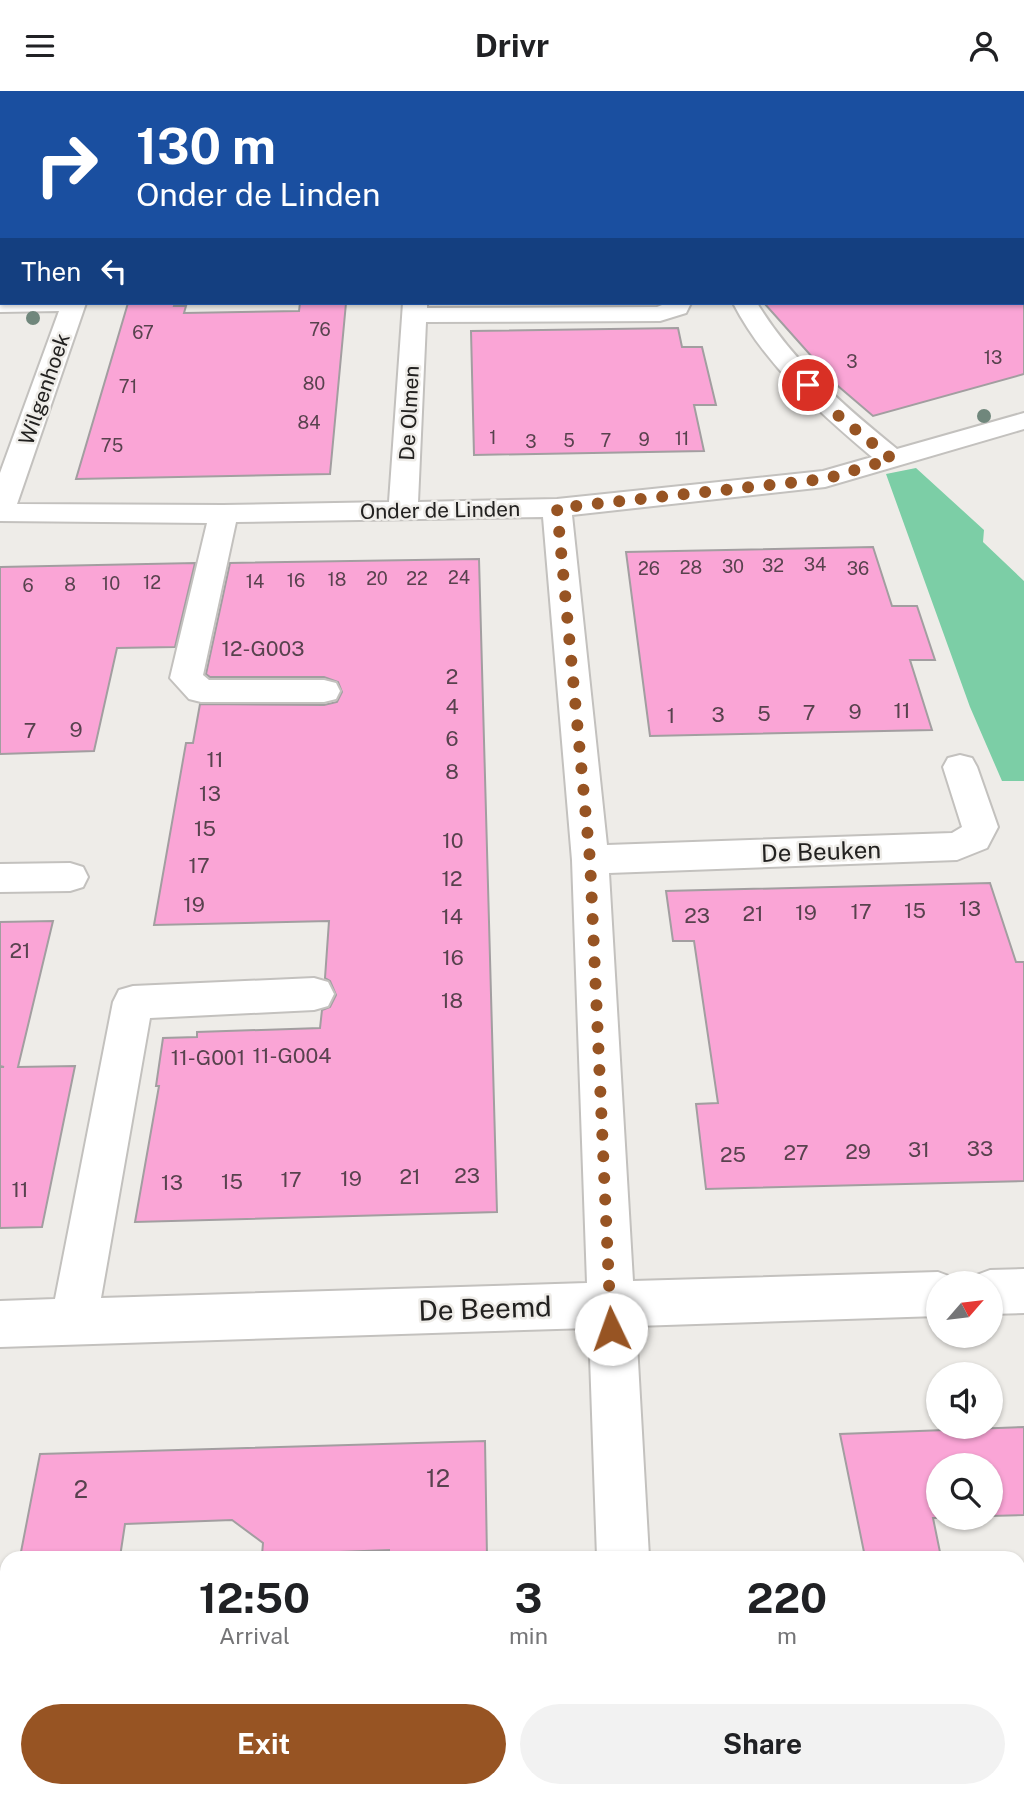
<!DOCTYPE html>
<html lang="en">
<head>
<meta charset="utf-8">
<style>
  :root { --surface:#fff; --page:#f2f2f2; --text:#202124; --muted:#757577; --accent:#975423 }
  body { margin:0; font-family:"Public Sans",sans-serif; background:var(--page); color:var(--text); height:100vh; display:flex; flex-direction:column; font-size:26px; white-space:nowrap }
  * { box-sizing:border-box; margin:0 }
  p { font-size:23px; color:var(--muted) }
  .icon { flex:none; width:38px; height:38px; fill:none; stroke:currentColor; stroke-width:2; stroke-linecap:round; stroke-linejoin:round }
  .map { position:relative; flex:1; overflow:hidden }
  .sheet { position:absolute; left:0px; top:1460px; width:1026px; height:247px; display:flex; flex-direction:column; background:var(--surface); border-radius:21px 21px 0 0; box-shadow:0 2px 5px #0004 }
  .sheet>* { flex:none }
  .top-card { position:absolute; left:0px; top:0px; width:1026px; height:214px; box-shadow:0 2px 5px #0004; background:#1a4fa0; color:#fff; overflow:hidden }
  .needle { width:46px; rotate:62deg }
  .buttons { position:absolute; left:926px; top:1180px; display:grid; gap:14px }
  .buttons a { display:grid; place-items:center; width:77px; height:77px; border-radius:50%; background:var(--surface); box-shadow:0 2px 5px #0004; font-size:35px }
  .pin { position:absolute; display:grid; place-items:center; width:60px; height:60px; color:#fff; margin:-30px; border:4px solid #fff; border-radius:50%; box-shadow:0 2px 7px #0007 }
  .me { position:absolute; width:77px; margin:-38px; rotate:357deg; stroke-linejoin:round; filter:drop-shadow(0 0 5px #0008) }
  .turn { display:flex; align-items:center; gap:24px; height:147px; padding:0 21px; font-size:32px }
  .turn .icon { width:91px; height:91px; stroke-width:2.5 }
  .turn b { display:block; font-size:49px; line-height:60px }
  .then { display:flex; align-items:center; height:66px; padding:0 21px; background:#0003; gap:14px; font-size:26px }
  .eta { display:flex; justify-content:space-evenly; align-items:center; height:119px; text-align:center }
  .eta b { font-size:42px; font-weight:700; line-height:49px }
  .cta { display:flex; gap:14px; margin-top:auto; padding:14px 21px }
  .cta a { flex:1; height:80px; border-radius:42px; background:var(--accent); color:#fff; font-size:28px; font-weight:700; line-height:80px; text-align:center }
  .cta a+a { background:var(--page); color:var(--text) }
  header { display:flex; justify-content:space-between; align-items:center; height:91px; padding:0 21px; background:var(--surface); font-size:32px; font-weight:700 }
  .map>svg:first-child { display:block }
</style>
</head>
<body>
<header><svg class="icon" aria-label="menu" viewBox="0 0 24 24"><path d="M4 6h16M4 12h16M4 18h16"/></svg>Drivr<svg class="icon" aria-label="person" viewBox="0 0 24 24"><circle cx="12" cy="8" r="4"/><path d="M4 21q1-7 8-7t8 7"/></svg></header>
<div class="map">
<svg width="1024" height="1706" viewBox="0 0 1024 1706">
  <rect width="100%" height="100%" fill="#eeece8"/>
  <path fill="#7ccea6" d="M 916,377 L 984,439 L 983,451 L 1024,490 L 1024,690 L 1002,690 L 970,616 L 886,383 Z"/>
  <g fill="#faa5d6" stroke="#a29ea0" stroke-width="2">
    <path d="M 128,212 L 175,212 L 174,215 L 186,215 L 184,222 L 299,220 L 300,212 L 346,212 L 330,383 L 76,388 Z"/>
    <path d="M 764,212 L 1024,212 L 1024,283 L 873,325 L 838,295 Z"/>
    <path d="M 678,237 L 682,256 L 702,256 L 716,314 L 694,314 L 704,360 L 474,364 L 471,240 Z"/>
    <path d="M 873,456 L 892,515 L 917,515 L 935,569 L 910,569 L 932,639 L 650,645 L 626,461 Z"/>
    <path d="M 479,468 L 497,1121 L 135,1131 L 159,995 L 156,995 L 163,947 L 197,946 L 197,941 L 320,937 L 322,919 L 330,916 L 336,904 L 330,890 L 325,887 L 329,830 L 154,834 L 186,652 L 193,652 L 200,613 L 324,614 L 337,611 L 342,601 L 338,591 L 324,586 L 210,586 L 206,583 L 230,472 Z"/>
    <path d="M 195,472 L 175,556 L 117,557 L 94,660 L 0,663 L 0,476 Z"/>
    <path d="M 990,792 L 1016,871 L 1024,871 L 1024,1090 L 706,1098 L 696,1013 L 718,1012 L 694,850 L 673,850 L 666,800 Z"/>
    <path d="M 53,830 L 18,976 L 75,975 L 42,1136 L 0,1137 L 0,976 L 4,976 L 0,975 L 0,831 Z"/>
    <path d="M 1024,1336 L 1024,1424 L 990,1425 L 990,1374 L 938,1374 L 938,1426 L 963,1426 L 933,1427 L 941,1466 L 865,1466 L 840,1343 Z"/>
    <path d="M 485,1350 L 487,1466 L 389,1466 L 389,1459 L 262,1464 L 263,1452 L 232,1429 L 125,1433 L 120,1466 L 20,1466 L 40,1363 Z"/>
  </g>
  <g fill="none" stroke-linecap="round" stroke-linejoin="round">
    <g stroke="#c3c1be" stroke-width="4">
      <g id="minor">
        <path d="M 137,0 L 157,0 L 136,2 Z"/>
        <rect x="410" y="0" width="20" height="2"/>
        <rect x="0" y="30" width="2" height="12"/>
        <rect x="0" y="171" width="2" height="14"/>
        <path d="M 0,207 L 2,212 L 86,212 L 17,413 L 223,414 L 389,411 L 403,212 L 427,212 L 427,217 L 657,216 L 667,212 L 691,212 L 686,222 L 660,230 L 426,231 L 418,411 L 557,408 L 823,380 L 872,366 C 819,321 765,274 733,212 L 757,212 C 793,271 844,315 897,358 L 1024,322 L 1024,338 L 825,396 L 572,424 L 607,754 L 952,742 L 962,736 L 943,676 L 948,667 L 960,664 L 972,667 L 977,676 L 998,736 L 987,757 L 957,769 L 609,782 L 633,1190 L 938,1181 L 954,1187 L 956,1192 L 938,1192 L 938,1225 L 636,1235 L 649,1466 L 597,1466 L 589,1237 L 0,1256 L 0,1210 L 55,1208 L 113,911 L 119,899 L 133,895 L 314,887 L 328,891 L 334,903 L 328,915 L 314,919 L 150,927 L 101,1207 L 587,1192 L 572,769 L 543,426 L 236,431 L 203,584 L 209,589 L 324,589 L 336,592 L 340,600 L 336,608 L 324,611 L 201,611 L 189,608 L 170,587 L 207,432 L 0,430 L 0,382 L 59,220 L 0,221 Z"/>
        <path d="M 70,772 L 83,776 L 88,786 L 83,796 L 70,800 L 0,801 L 0,773 Z"/>
        <path d="M 1024,1178 L 1024,1222 L 990,1223 L 990,1192 L 971,1192 L 974,1185 L 990,1179 Z"/>
        <path d="M 606,1699 L 664,1699 L 665,1706 L 607,1706 Z"/>
      </g>
    </g>
    <use href="#minor" fill="#fff" fill-rule="evenodd"/>
  </g>
  <g fill="#70877c">
    <circle cx="33" cy="227" r="7"/>
    <circle cx="984" cy="325" r="7"/>
  </g>
  <g fill="none" stroke-linecap="round" stroke-linejoin="round">
    <path stroke="#975423" stroke-width="12" stroke-dasharray="0 21.6" d="M 611,1238 L 590,769 L 557,417 L 825,388 L 892,368 L 835,322 L 808,294"/>
  </g>
  <g text-anchor="middle" dominant-baseline="central" stroke-width="5" stroke-linejoin="round" paint-order="stroke">
    <g font-size="18" fill="#58424e">
      <text x="320" y="238">76</text>
      <text x="143" y="241">67</text>
      <text x="993" y="266">13</text>
      <text x="852" y="270">3</text>
      <text x="314" y="292">80</text>
      <text x="128" y="295">71</text>
      <text x="309" y="331">84</text>
      <text x="493" y="346">1</text>
      <text x="682" y="347">11</text>
      <text x="644" y="348">9</text>
      <text x="569" y="349">5</text>
      <text x="606" y="349">7</text>
      <text x="531" y="350">3</text>
      <text x="112" y="354">75</text>
      <text x="815" y="473">34</text>
      <text x="773" y="474">32</text>
      <text x="733" y="475">30</text>
      <text x="691" y="476">28</text>
      <text x="649" y="477">26</text>
      <text x="858" y="477">36</text>
      <text x="459" y="486">24</text>
      <text x="377" y="487">20</text>
      <text x="417" y="487">22</text>
      <text x="337" y="488">18</text>
      <text x="296" y="489">16</text>
      <text x="255" y="490">14</text>
      <text x="152" y="491">12</text>
      <text x="111" y="492">10</text>
      <text x="70" y="493">8</text>
      <text x="28" y="494">6</text>
    </g>
    <g font-size="21" fill="#222120" stroke="#eeece8">
      <text transform="translate(44 298) rotate(-71)">Wilgenhoek</text>
      <text transform="translate(409 322) rotate(-87)">De Olmen</text>
      <text transform="translate(440 419) rotate(-1)">Onder de Linden</text>
    </g>
    <g font-size="21" fill="#58424e">
      <text x="263" y="557">12-G003</text>
      <text x="452" y="585">2</text>
      <text x="452" y="615">4</text>
      <text x="902" y="619">11</text>
      <text x="855" y="620">9</text>
      <text x="809" y="621">7</text>
      <text x="764" y="622">5</text>
      <text x="718" y="623">3</text>
      <text x="671" y="624">1</text>
      <text x="76" y="638">9</text>
      <text x="30" y="639">7</text>
      <text x="452" y="647">6</text>
      <text x="215" y="668">11</text>
      <text x="452" y="680">8</text>
      <text x="210" y="702">13</text>
      <text x="205" y="737">15</text>
      <text x="453" y="749">10</text>
      <text x="199" y="774">17</text>
      <text x="452" y="787">12</text>
      <text x="194" y="813">19</text>
      <text x="970" y="817">13</text>
      <text x="915" y="819">15</text>
      <text x="861" y="820">17</text>
      <text x="806" y="821">19</text>
      <text x="753" y="822">21</text>
      <text x="697" y="824">23</text>
      <text x="452" y="825">14</text>
      <text x="20" y="859">21</text>
      <text x="453" y="866">16</text>
      <text x="452" y="909">18</text>
      <text x="292" y="964">11-G004</text>
      <text x="208" y="966">11-G001</text>
      <text x="980" y="1057">33</text>
      <text x="919" y="1058">31</text>
      <text x="858" y="1060">29</text>
      <text x="796" y="1061">27</text>
      <text x="733" y="1063">25</text>
      <text x="467" y="1084">23</text>
      <text x="410" y="1085">21</text>
      <text x="351" y="1087">19</text>
      <text x="291" y="1088">17</text>
      <text x="232" y="1090">15</text>
      <text x="172" y="1091">13</text>
      <text x="20" y="1098">11</text>
    </g>
    <g font-size="24" fill="#222120" stroke="#eeece8">
      <text transform="translate(821 760) rotate(-2)">De Beuken</text>
    </g>
    <g font-size="24" fill="#58424e">
      <text x="438" y="1387">12</text>
      <text x="81" y="1398">2</text>
    </g>
    <g font-size="28" fill="#222120" stroke="#eeece8">
      <text transform="translate(485 1217) rotate(-2)">De Beemd</text>
    </g>
  </g>
</svg>
<div class="buttons">
<a><svg class="needle" viewBox="-14 -14 28 28"><path d="M0-13l5 13h-10z" fill="#e53935"/><path d="M0 13l5-13h-10z" fill="#757577"/></svg></a>
<a><svg class="icon" aria-label="sound" viewBox="0 0 24 24"><path d="M4 9h4l5-4v14l-5-4H4zM17 9q2 3 0 6"/></svg></a>
<a><svg class="icon" aria-label="search" viewBox="0 0 24 24"><circle cx="10" cy="10" r="6"/><path d="M15 15l6 6"/></svg></a>
</div>
<div class="pin" style="left:808px;top:294px;background:#d93025"><svg class="icon" aria-label="arrive" viewBox="0 0 24 24"><path d="M6 21V4h12l-3 4 3 4H6"/></svg></div>
<svg class="me" style="left:611px;top:1238px" viewBox="-20 -20 40 40"><circle r="19" fill="#fff"/><path d="M0-13L10 11 0 6-10 11z" fill="#975423"/></svg>
<div class="top-card">
<div class="turn"><svg class="icon" aria-label="right" viewBox="0 0 24 24"><path d="M7 20v-9h11M14 6l5 5-5 5"/></svg><div><b>130 m</b>Onder de Linden</div></div>
<div class="then">Then<svg class="icon" aria-label="left" viewBox="0 0 24 24"><path d="M17 20v-9H6M10 6l-5 5 5 5"/></svg></div>
</div>
<section class="sheet">
<div class="eta">
<div><b>12:50</b><p>Arrival</p></div>
<div><b>3</b><p>min</p></div>
<div><b>220</b><p>m</p></div>
</div>
<div class="cta"><a>Exit</a><a>Share</a></div>
</section>
</div>
</body>
</html>
